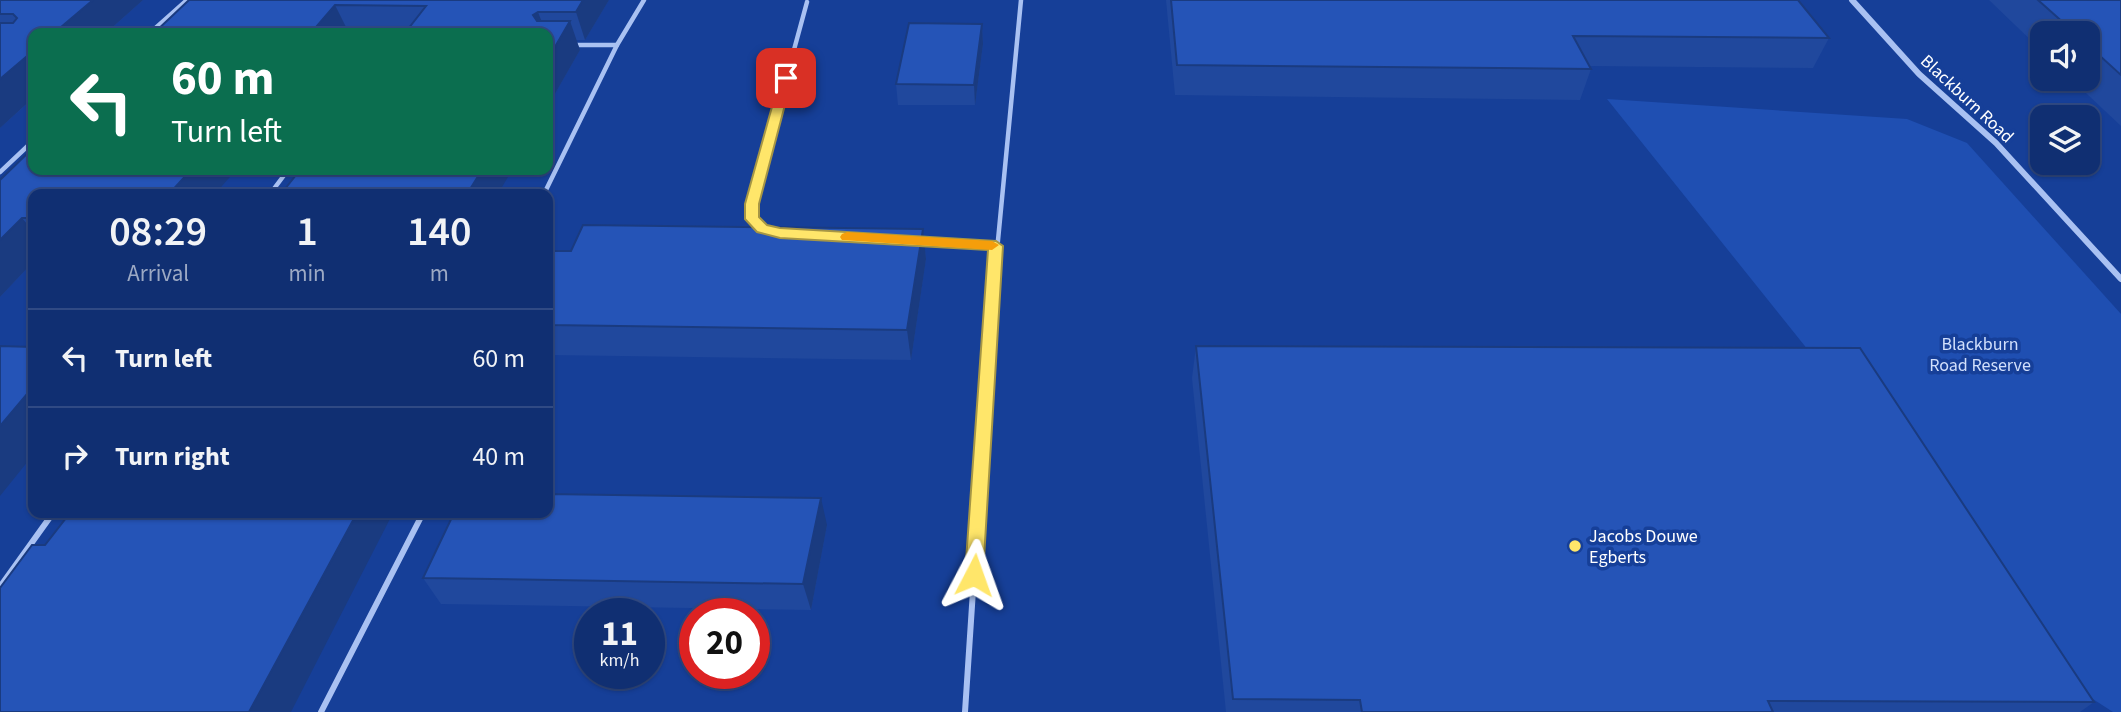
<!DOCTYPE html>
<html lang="en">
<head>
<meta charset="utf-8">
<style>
  :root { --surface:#102f72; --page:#193777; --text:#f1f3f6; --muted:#9ca9c4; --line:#304a84 }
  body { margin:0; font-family:"Source Sans 3",sans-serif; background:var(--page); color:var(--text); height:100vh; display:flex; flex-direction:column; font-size:26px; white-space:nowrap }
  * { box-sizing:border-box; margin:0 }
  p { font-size:23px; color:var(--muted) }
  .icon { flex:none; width:38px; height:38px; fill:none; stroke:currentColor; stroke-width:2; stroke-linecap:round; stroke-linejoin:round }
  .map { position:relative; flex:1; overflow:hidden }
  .sheet { position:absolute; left:28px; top:189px; width:525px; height:329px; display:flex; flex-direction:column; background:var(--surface); border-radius:14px; box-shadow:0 2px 5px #0004,0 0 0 2px var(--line) }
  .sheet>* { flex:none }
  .guide { position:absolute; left:28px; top:28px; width:525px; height:147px; border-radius:14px; box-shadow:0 2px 5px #0004,0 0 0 2px var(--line); background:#0b6e4f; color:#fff; overflow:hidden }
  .fabs { position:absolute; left:2030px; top:21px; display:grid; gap:14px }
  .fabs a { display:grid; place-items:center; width:70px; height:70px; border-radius:14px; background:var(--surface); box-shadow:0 2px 5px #0004,0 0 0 2px var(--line); font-size:35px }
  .speed { position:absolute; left:574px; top:598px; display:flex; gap:14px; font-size:35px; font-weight:700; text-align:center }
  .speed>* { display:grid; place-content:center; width:91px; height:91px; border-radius:50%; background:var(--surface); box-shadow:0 2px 5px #0004,0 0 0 2px var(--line); line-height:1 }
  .speed small { font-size:18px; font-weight:400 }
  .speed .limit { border:10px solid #d22; background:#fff; color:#111 }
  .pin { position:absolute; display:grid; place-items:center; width:60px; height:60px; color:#fff; margin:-30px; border-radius:14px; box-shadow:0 4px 10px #0006 }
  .me { position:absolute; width:77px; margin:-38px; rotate:4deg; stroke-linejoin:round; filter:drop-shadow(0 0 5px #0008) }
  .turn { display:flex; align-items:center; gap:24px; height:147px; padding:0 28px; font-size:32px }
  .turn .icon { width:91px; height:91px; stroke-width:2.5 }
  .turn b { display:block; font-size:49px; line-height:60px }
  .eta { display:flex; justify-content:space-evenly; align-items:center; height:119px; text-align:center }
  .eta b { font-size:42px; font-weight:600; line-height:49px }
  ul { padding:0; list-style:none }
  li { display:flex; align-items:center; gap:21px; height:98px; padding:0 28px; border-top:2px solid var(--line) }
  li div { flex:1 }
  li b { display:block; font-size:26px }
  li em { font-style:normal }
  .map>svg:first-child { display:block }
</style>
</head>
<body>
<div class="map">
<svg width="2121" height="712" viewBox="0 0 2121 712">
  <rect width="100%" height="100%" fill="#163f98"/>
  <path fill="#1f4fb2" d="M 1607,99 L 1907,119 L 1967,143 L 2121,314 L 2121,712 L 2113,712 L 2082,692 Z"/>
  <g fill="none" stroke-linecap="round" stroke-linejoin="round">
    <g stroke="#a9c1f2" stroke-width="4.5">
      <path d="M 150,33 L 187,0"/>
      <path d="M 617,45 L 644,0"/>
      <path d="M 0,172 L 33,141"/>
      <path d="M 270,194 L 288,170"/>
      <path d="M 544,194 L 617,45 L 573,45"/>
      <path d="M 766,230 L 752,219 L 752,204 L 807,2"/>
      <path d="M 919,241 L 996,246"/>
      <path d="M 992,303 L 1021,0"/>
    </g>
    <g stroke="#a9c1f2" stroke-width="6">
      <path d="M 0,587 L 53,513"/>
      <path d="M 321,712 L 423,513"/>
      <path d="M 965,712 L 992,302"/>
    </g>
    <path stroke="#a9c1f2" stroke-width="6" d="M 1852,0 L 1919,74 L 1996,143 L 2121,279"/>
  </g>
  <g fill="#20489d">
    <path d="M 0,0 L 143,0 L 0,128 Z"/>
    <path d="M 189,0 L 609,0 L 585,40 L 576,40 L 580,50 L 548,106 L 548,33 L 154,33 Z"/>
    <path d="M 1166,0 L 1798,0 L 1829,38 L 1813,68 L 1589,66 L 1591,69 L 1580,100 L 1175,95 Z"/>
    <path d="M 1989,0 L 2121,0 L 2121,126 L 2071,79 L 2088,79 L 2088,33 L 2042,33 L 2042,51 Z"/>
    <path d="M 982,24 L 983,44 L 975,105 L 898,105 L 896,84 Z"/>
    <path d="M 0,180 L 33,194 L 33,262 L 0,297 Z"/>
    <path d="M 923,229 L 926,259 L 911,360 L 548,355 L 548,251 L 571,251 Z"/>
    <path d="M 1196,346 L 2094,702 L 2080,712 L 1226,712 L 1192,378 Z"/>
    <path d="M 827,525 L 811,610 L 441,604 L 423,578 Z"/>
  </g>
  <g fill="#1a3b80">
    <path d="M 93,0 L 143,0 L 106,33 L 54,33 Z"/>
    <path d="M 583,0 L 609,0 L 585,40 L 576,12 Z"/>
    <path d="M 335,5 L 349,33 L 311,33 Z"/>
    <path d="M 538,12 L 546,33 L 533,15 Z"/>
    <path d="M 570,21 L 580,50 L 548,106 L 548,59 Z"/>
    <path d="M 982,24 L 983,44 L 975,105 L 974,85 Z"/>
    <path d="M 33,51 L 33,98 L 0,128 L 0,79 Z"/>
    <path d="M 191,170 L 236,170 L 215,194 L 169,194 Z"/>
    <path d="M 482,170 L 512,170 L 498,194 L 467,194 Z"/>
    <path d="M 22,218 L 33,231 L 33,262 L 0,297 L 0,240 Z"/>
    <path d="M 923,229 L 926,259 L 911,360 L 907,330 Z"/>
    <path d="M 33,387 L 33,455 L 0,496 L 0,426 Z"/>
    <path d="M 821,498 L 827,525 L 811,610 L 803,584 Z"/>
    <path d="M 357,513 L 393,513 L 291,712 L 249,712 Z"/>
  </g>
  <g fill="#2554b7" stroke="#1a3b80" stroke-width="2">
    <path d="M 0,0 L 93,0 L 54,33 L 33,33 L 33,51 L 0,79 L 0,23 L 13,23 L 17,18 L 13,14 L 0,14 Z"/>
    <path d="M 189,0 L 583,0 L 576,12 L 538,12 L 533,15 L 537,21 L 570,21 L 548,59 L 548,33 L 405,33 L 426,6 L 335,5 L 311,33 L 154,33 Z"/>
    <path d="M 1171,0 L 1798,0 L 1829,38 L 1573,36 L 1591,69 L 1177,65 Z"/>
    <path d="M 2038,0 L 2121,0 L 2121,75 L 2088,45 L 2088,33 L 2075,33 Z"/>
    <path d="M 909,23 L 982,24 L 974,85 L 896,84 Z"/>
    <path d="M 33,148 L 33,170 L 191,170 L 169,194 L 33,194 L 33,218 L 22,218 L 0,240 L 0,180 Z"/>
    <path d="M 300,170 L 482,170 L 467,194 L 281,194 Z"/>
    <path d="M 583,225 L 923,229 L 907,330 L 548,325 L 548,251 L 571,251 Z"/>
    <path d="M 0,346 L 33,347 L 33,387 L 0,426 Z"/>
    <path d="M 1196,346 L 1860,348 L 2094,702 L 1768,701 L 1773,712 L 1362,712 L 1360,700 L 1233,699 Z"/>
    <path d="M 548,494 L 821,498 L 803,584 L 423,578 L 454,513 L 548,513 Z"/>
    <path d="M 70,513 L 357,513 L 249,712 L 0,712 L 0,588 L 32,545 L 45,545 Z"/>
  </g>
  <path fill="#ffe66a" stroke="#a69645" stroke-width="2" d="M 786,74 L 792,78 L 759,204 L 759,217 L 767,225 L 780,228 L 996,241 L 1003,246 L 983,575 L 981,581 L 974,583 L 967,581 L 965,575 L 988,250 L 780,238 L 757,232 L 745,219 L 745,204 L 780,78 Z"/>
  <path fill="#f59e0b" d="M 847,232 L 992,241 L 999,245 L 992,250 L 842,240 L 840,237 L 842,234 Z"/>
  <circle fill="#ffe66a" stroke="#163f98" stroke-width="2.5" cx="1575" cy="546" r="7"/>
  <g text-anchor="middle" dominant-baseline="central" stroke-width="7" stroke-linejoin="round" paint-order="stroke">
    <g font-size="18" fill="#fff" stroke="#163f98">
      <text transform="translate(1967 99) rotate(43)">Blackburn Road</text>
    </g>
    <g font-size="18" fill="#d1dffc" stroke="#163f98">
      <text x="1980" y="344">Blackburn<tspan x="1980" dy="21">Road Reserve</tspan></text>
    </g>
    <g font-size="18" fill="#fff" stroke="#163f98" text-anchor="start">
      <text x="1589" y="536">Jacobs Douwe<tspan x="1589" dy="21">Egberts</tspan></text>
    </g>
  </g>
</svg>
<div class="fabs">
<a><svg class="icon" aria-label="sound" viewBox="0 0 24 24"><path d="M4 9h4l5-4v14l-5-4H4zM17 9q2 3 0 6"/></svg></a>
<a><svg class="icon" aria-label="layers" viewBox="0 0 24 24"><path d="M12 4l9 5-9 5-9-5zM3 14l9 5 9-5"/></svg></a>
</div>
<div class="speed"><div>11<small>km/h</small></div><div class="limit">20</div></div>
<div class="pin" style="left:786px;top:78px;background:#d93025"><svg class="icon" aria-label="arrive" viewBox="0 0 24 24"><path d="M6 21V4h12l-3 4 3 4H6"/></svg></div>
<svg class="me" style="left:974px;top:575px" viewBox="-20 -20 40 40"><path d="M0-17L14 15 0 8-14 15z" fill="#ffe66a" stroke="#fff" stroke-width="4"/></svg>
<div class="guide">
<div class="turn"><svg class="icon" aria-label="left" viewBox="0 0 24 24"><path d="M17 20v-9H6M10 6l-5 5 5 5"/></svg><div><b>60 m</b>Turn left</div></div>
</div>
<section class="sheet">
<div class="eta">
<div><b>08:29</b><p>Arrival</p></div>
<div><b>1</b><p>min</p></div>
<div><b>140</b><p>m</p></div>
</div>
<ul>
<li><svg class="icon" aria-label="left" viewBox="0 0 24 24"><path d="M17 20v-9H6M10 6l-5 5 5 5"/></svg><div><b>Turn left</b></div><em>60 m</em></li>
<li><svg class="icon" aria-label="right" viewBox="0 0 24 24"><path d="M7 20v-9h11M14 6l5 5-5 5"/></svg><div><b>Turn right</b></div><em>40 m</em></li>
</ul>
</section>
</div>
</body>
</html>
